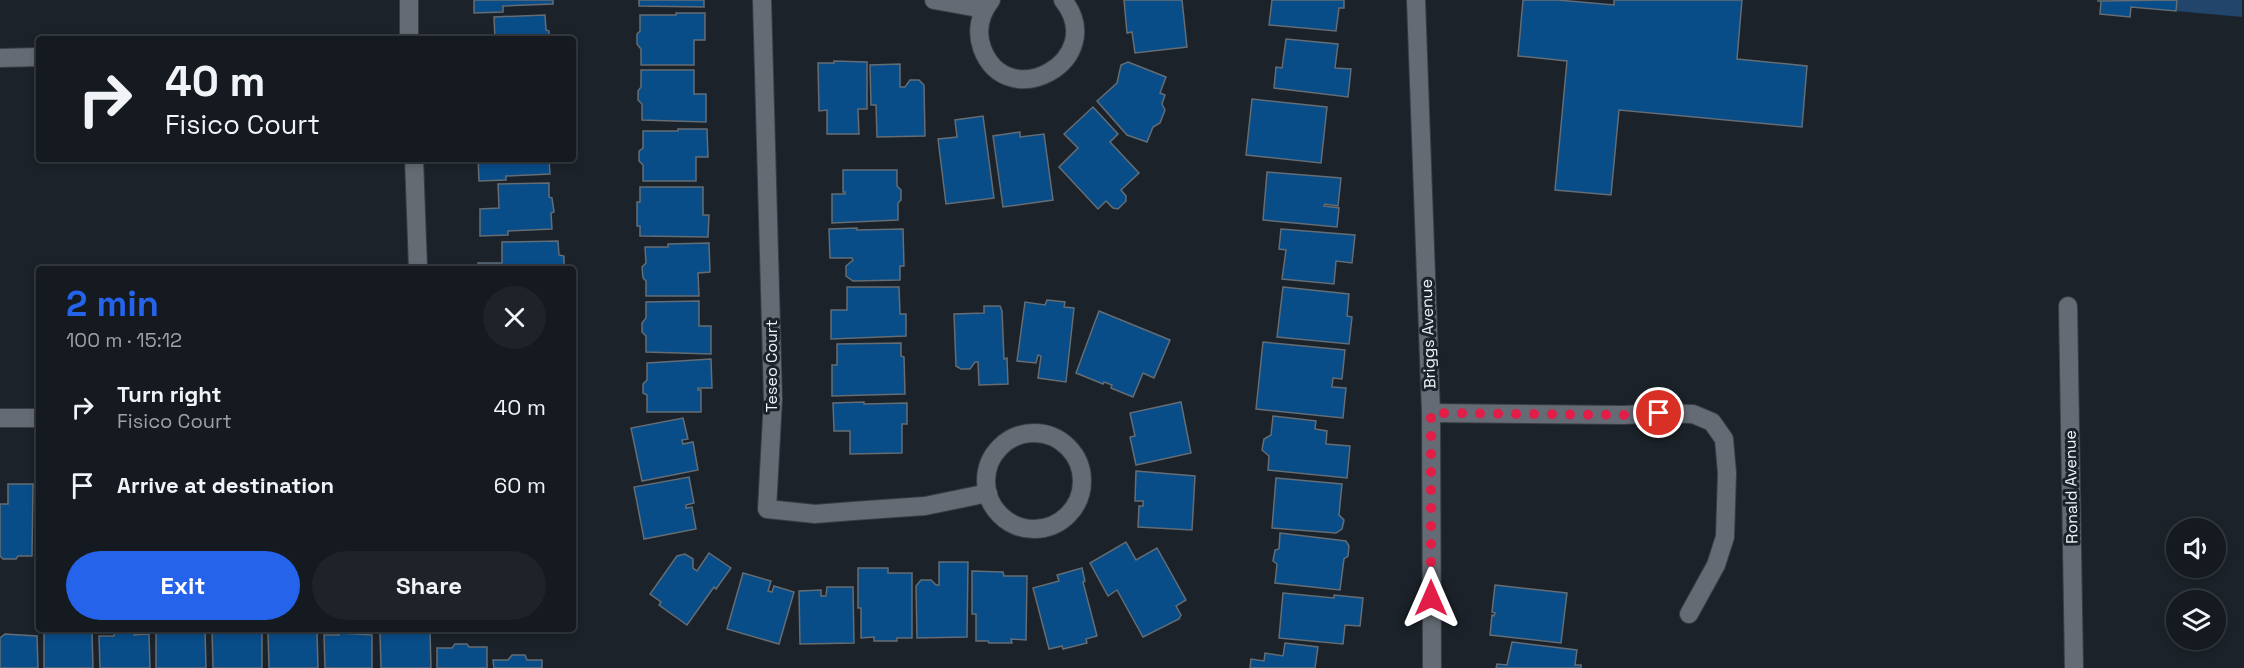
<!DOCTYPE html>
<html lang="en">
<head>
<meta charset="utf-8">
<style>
  :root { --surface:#141a1f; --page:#1d2328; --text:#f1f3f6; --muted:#9da1a4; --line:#33383d; --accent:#2563eb }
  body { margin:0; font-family:"Space Grotesk",sans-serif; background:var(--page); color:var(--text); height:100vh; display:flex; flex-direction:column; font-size:22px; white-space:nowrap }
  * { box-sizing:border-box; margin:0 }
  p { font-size:20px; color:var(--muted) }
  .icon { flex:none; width:33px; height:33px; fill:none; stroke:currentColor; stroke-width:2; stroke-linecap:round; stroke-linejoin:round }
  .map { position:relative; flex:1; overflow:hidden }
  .details { position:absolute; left:36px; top:266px; width:540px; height:366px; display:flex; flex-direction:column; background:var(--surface); border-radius:6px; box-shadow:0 3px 9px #0003,0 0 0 2px var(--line) }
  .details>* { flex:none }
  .guide { position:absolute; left:36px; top:36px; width:540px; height:126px; border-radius:6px; box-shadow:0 3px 9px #0003,0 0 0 2px var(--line); background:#141a1f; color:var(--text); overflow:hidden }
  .controls { position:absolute; left:2166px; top:518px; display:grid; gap:12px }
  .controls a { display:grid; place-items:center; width:60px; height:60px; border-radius:50%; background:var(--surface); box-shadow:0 3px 9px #0003,0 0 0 2px var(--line); font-size:30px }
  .pin { position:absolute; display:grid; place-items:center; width:51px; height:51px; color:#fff; margin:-26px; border:3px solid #fff; border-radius:50%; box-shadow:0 2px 6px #0007 }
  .me { position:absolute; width:66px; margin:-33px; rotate:0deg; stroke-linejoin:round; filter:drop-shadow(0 0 4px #0008) }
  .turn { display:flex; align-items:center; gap:21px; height:126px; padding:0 30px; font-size:27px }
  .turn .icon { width:78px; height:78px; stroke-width:2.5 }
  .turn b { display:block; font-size:42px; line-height:51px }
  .round { display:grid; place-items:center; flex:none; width:63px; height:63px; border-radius:32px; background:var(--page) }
  .head { display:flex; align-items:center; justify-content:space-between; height:102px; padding:0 30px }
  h1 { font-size:36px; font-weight:700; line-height:45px; color:var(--accent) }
  .action { display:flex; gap:12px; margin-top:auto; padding:12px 30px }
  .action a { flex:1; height:69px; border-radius:36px; background:var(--accent); color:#fff; font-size:24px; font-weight:700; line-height:69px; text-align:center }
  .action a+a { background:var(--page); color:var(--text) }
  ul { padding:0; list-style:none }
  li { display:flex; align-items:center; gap:18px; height:78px; padding:0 30px }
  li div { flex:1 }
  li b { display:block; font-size:22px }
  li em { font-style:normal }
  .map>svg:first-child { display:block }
</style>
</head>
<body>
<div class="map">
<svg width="2244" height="668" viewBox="0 0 2244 668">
  <rect width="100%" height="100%" fill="#1b2229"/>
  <path fill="#22456b" d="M 2177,0 L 2242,0 L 2242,17 L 2176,11 Z"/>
  <g fill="#084c88" stroke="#646c74" stroke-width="1.5">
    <path d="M 474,0 L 553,0 L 553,4 L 503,6 L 503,12 L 474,13 Z"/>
    <path d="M 639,0 L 704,0 L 704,7 L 639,6 Z"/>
    <path d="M 1124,0 L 1182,0 L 1187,47 L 1135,53 L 1132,32 L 1127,33 Z"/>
    <path d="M 1272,0 L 1344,0 L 1344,8 L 1339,8 L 1336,31 L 1269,25 Z"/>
    <path d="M 1523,0 L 1558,0 L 1614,5 L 1614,0 L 1742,0 L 1737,59 L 1807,66 L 1802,127 L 1619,110 L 1611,195 L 1555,190 L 1567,61 L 1518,56 Z"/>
    <path d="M 2177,0 L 2176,11 L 2131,7 L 2130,17 L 2100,14 L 2101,1 L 2097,1 Z"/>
    <path d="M 676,13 L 705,13 L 705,40 L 694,40 L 694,65 L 641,65 L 641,49 L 637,44 L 637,34 L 640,31 L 640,15 L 676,15 Z"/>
    <path d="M 545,15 L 546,30 L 549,31 L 549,39 L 495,39 L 494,17 Z"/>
    <path d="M 1286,39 L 1338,44 L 1335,68 L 1351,69 L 1348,97 L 1274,88 L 1276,67 L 1282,68 Z"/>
    <path d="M 834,61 L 867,62 L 867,109 L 858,109 L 859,134 L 827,134 L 827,110 L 819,111 L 818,63 L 834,63 Z"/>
    <path d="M 1128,62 L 1166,77 L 1160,93 L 1165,95 L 1162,104 L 1165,110 L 1160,123 L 1153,127 L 1147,142 L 1127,135 L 1097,101 L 1117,83 L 1121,65 Z"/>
    <path d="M 900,64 L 900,87 L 905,87 L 910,80 L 919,80 L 924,85 L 925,136 L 877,137 L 876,105 L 871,105 L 870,65 Z"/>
    <path d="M 641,70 L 694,70 L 694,94 L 706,94 L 706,122 L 642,120 L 642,104 L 638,100 L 638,91 L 641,87 Z"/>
    <path d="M 1252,99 L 1327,107 L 1321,163 L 1246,155 Z"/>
    <path d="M 1093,107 L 1118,134 L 1110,142 L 1139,173 L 1121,190 L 1126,196 L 1126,201 L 1118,209 L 1113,208 L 1106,201 L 1098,209 L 1059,167 L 1078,148 L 1064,134 Z"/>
    <path d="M 983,116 L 994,198 L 946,204 L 938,139 L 957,137 L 955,120 Z"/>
    <path d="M 678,129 L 707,129 L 708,157 L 696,157 L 696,181 L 643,181 L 643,165 L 639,161 L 639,151 L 643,148 L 643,131 L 678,131 Z"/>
    <path d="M 1020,132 L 1020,137 L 1044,134 L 1053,200 L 1003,207 L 993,136 Z"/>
    <path d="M 478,159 L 549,159 L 550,174 L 506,176 L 506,180 L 479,181 Z"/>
    <path d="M 843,170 L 897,170 L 897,186 L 901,190 L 901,200 L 898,203 L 898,220 L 832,223 L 832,194 L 845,194 L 845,192 L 843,192 Z"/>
    <path d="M 1267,172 L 1341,178 L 1338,206 L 1325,204 L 1324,206 L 1339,208 L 1337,227 L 1263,220 Z"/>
    <path d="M 549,183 L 549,197 L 552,198 L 554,212 L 551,213 L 552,229 L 508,231 L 508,235 L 480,236 L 480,209 L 499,208 L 498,184 Z"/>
    <path d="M 640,187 L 703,187 L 703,215 L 709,215 L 708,237 L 640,236 L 640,226 L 637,226 L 637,202 L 640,202 Z"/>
    <path d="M 857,228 L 857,230 L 903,229 L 904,266 L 900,266 L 900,280 L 853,281 L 846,276 L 846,266 L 853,260 L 852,258 L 830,258 L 829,229 Z"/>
    <path d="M 1281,229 L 1355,235 L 1352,263 L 1336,261 L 1334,284 L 1282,279 L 1286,250 L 1279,249 Z"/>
    <path d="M 558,241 L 559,255 L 564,256 L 564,268 L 479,268 L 478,263 L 502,263 L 502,242 Z"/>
    <path d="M 709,243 L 710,272 L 698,273 L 699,296 L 646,296 L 646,281 L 643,278 L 642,267 L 646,263 L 645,247 L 668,247 L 668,244 Z"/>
    <path d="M 847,287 L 899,287 L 900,314 L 906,314 L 906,336 L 831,339 L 831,310 L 847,310 Z"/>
    <path d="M 1283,287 L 1349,294 L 1347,316 L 1352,317 L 1349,344 L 1277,337 Z"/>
    <path d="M 1047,300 L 1065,302 L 1064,307 L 1074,308 L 1066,382 L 1038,378 L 1041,356 L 1038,355 L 1036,363 L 1017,361 L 1025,302 L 1045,305 Z"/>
    <path d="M 699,301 L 699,326 L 711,326 L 711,354 L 646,352 L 646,336 L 642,332 L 642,323 L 646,318 L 646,302 Z"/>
    <path d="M 984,306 L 1000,306 L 1002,311 L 1004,359 L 1007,358 L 1008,384 L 979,385 L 978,362 L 975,362 L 970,369 L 961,369 L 956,366 L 954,314 L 984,313 Z"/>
    <path d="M 1099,311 L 1170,340 L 1154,378 L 1143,373 L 1133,397 L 1111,388 L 1112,385 L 1104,382 L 1103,384 L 1076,373 Z"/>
    <path d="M 1263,342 L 1345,350 L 1342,379 L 1333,378 L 1332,387 L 1346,388 L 1343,418 L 1256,409 Z"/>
    <path d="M 901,343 L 901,356 L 904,357 L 905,394 L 832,396 L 832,365 L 837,365 L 837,344 Z"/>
    <path d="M 711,359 L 712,388 L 698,388 L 698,390 L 701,390 L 701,412 L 647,412 L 647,395 L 643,393 L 643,384 L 647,380 L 647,363 Z"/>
    <path d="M 864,402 L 864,404 L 907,403 L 907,424 L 902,424 L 902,453 L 850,454 L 850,431 L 834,431 L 833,403 Z"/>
    <path d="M 1181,402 L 1191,453 L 1136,465 L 1130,437 L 1135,436 L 1130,413 Z"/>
    <path d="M 1273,416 L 1316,421 L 1315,429 L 1327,431 L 1326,444 L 1350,446 L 1347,478 L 1268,470 L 1269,456 L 1262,450 L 1264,439 L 1271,435 Z"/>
    <path d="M 683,418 L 688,439 L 682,440 L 683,444 L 693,442 L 698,470 L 642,481 L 631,428 Z"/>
    <path d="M 1136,471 L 1195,476 L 1192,530 L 1138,527 L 1139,506 L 1143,506 L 1143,501 L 1135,501 Z"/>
    <path d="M 689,477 L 694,503 L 686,505 L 686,508 L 692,507 L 696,529 L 644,539 L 634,487 Z"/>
    <path d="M 1276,478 L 1342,484 L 1339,515 L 1344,520 L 1342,529 L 1336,533 L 1272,528 Z"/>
    <path d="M 8,484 L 33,484 L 32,556 L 18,556 L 16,559 L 3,559 L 0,556 L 0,504 L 8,504 Z"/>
    <path d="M 1280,533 L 1346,541 L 1349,546 L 1348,556 L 1344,559 L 1340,590 L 1275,583 L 1277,564 L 1273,561 L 1275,550 L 1279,549 Z"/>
    <path d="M 1126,542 L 1136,560 L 1157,548 L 1186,600 L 1176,606 L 1181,615 L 1179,619 L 1143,637 L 1117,590 L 1108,596 L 1090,563 Z"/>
    <path d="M 709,553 L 731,568 L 716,589 L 714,587 L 687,625 L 659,605 L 661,602 L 650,594 L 677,556 L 685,554 L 693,559 L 693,568 L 697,571 Z"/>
    <path d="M 939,562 L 968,562 L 967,637 L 917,638 L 916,586 L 921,580 L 931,580 L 936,585 L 939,585 Z"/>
    <path d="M 858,568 L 888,568 L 888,573 L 912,573 L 912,638 L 897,638 L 897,641 L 874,641 L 874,637 L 861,638 L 861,608 L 858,608 Z"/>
    <path d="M 1082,568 L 1085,581 L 1083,582 L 1097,636 L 1086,639 L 1087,643 L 1063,649 L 1062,646 L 1049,649 L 1033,588 L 1059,581 L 1057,575 Z"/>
    <path d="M 972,571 L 1003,572 L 1004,576 L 1027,576 L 1026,640 L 1011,639 L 1012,643 L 989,643 L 988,641 L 976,641 L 976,614 L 972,614 Z"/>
    <path d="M 743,573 L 771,581 L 768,591 L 772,592 L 774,586 L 794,592 L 779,644 L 727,629 Z"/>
    <path d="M 1495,585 L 1567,593 L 1561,643 L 1490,635 L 1492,615 L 1494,616 L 1495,613 L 1492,612 Z"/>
    <path d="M 827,587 L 853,587 L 854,643 L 800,644 L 799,591 L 821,590 L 821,596 L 826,596 Z"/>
    <path d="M 1283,593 L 1334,598 L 1334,595 L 1363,598 L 1360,626 L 1345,625 L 1343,644 L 1279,638 Z"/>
    <path d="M 61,628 L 75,628 L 77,632 L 92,632 L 93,668 L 44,668 L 44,633 L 59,632 Z"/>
    <path d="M 173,628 L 205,629 L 206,668 L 156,668 L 156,630 Z"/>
    <path d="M 262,628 L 262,668 L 213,668 L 212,629 Z"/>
    <path d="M 283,628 L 301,628 L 301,632 L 317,631 L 318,668 L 269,668 L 268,633 L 283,632 Z"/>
    <path d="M 114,631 L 134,631 L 134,635 L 149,634 L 150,668 L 100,668 L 99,636 L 114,636 Z"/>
    <path d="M 430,632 L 431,668 L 381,668 L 380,633 Z"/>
    <path d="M 340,633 L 372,635 L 372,668 L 325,668 L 324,635 L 339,635 Z"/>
    <path d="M 5,634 L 37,636 L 38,668 L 0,668 L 0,638 Z"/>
    <path d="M 1512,642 L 1577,650 L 1575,665 L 1581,665 L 1581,668 L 1496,668 L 1497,664 L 1507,665 Z"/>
    <path d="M 1285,643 L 1318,647 L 1315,668 L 1250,668 L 1251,659 L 1264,661 L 1265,653 L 1283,656 Z"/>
    <path d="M 455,644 L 467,644 L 469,647 L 487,647 L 487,668 L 437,668 L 437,648 L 452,648 Z"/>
    <path d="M 512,655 L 525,655 L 527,660 L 542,660 L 542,668 L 494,668 L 493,660 L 508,660 Z"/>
  </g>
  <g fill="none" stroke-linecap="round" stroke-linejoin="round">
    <g stroke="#393e44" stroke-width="20">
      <g id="minor">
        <path d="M 409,0 L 409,39"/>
        <path d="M 762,0 L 773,399 L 767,509 L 815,514 L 853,511 L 925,506 L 988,493"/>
        <path d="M 934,0 L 984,9"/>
        <path d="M 991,0 C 980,14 976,31 982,48 C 1007,116 1110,60 1063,0"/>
        <path d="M 1416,0 L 1431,413 L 1432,668"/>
        <path d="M 0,58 L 39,57"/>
        <path d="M 414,159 L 418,268"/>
        <path d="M 2068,306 L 2074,668"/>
        <path d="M 1431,413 L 1624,415 L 1659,413 L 1693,414 L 1712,422 L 1724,439 L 1727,473 L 1725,537 L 1716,565 L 1689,614"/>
        <path d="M 0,418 L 39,418"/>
        <circle cx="1034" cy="481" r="48"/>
      </g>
    </g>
    <use href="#minor" stroke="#646b74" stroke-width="18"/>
  </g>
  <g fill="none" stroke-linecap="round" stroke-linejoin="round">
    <path stroke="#e11d48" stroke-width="10" stroke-dasharray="0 18" d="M 1431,598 L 1431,413 L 1624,415 L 1659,413"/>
  </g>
  <g text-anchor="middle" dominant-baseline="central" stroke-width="6" stroke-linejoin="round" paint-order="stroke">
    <g font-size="16" fill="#f0f5f9" stroke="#1b2229">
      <text transform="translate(1428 334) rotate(-92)">Briggs Avenue</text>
      <text transform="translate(771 366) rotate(-90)">Teseo Court</text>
      <text transform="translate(2071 487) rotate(-91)">Ronald Avenue</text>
    </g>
  </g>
</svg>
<div class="controls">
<a><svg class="icon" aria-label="sound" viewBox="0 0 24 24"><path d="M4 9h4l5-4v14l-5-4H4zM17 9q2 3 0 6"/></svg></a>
<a><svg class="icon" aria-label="layers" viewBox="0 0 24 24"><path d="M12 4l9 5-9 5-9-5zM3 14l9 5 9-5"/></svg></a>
</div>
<div class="pin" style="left:1659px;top:413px;background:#d93025"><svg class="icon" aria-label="arrive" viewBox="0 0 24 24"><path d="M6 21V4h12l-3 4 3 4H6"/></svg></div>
<svg class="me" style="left:1431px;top:598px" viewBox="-20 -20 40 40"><path d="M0-17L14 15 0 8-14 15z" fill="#e11d48" stroke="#fff" stroke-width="4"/></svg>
<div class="guide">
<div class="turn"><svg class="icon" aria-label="right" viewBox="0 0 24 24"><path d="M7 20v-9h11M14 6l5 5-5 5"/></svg><div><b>40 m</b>Fisico Court</div></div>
</div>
<section class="details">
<div class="head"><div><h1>2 min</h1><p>100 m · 15:12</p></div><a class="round"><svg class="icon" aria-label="close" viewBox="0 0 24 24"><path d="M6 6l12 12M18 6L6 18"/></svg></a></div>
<ul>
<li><svg class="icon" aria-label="right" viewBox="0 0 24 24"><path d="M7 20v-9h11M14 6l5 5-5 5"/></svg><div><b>Turn right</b><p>Fisico Court</p></div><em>40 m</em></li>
<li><svg class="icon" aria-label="arrive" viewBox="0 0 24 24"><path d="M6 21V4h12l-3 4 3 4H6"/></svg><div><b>Arrive at destination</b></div><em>60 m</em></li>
</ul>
<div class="action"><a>Exit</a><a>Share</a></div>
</section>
</div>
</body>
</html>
